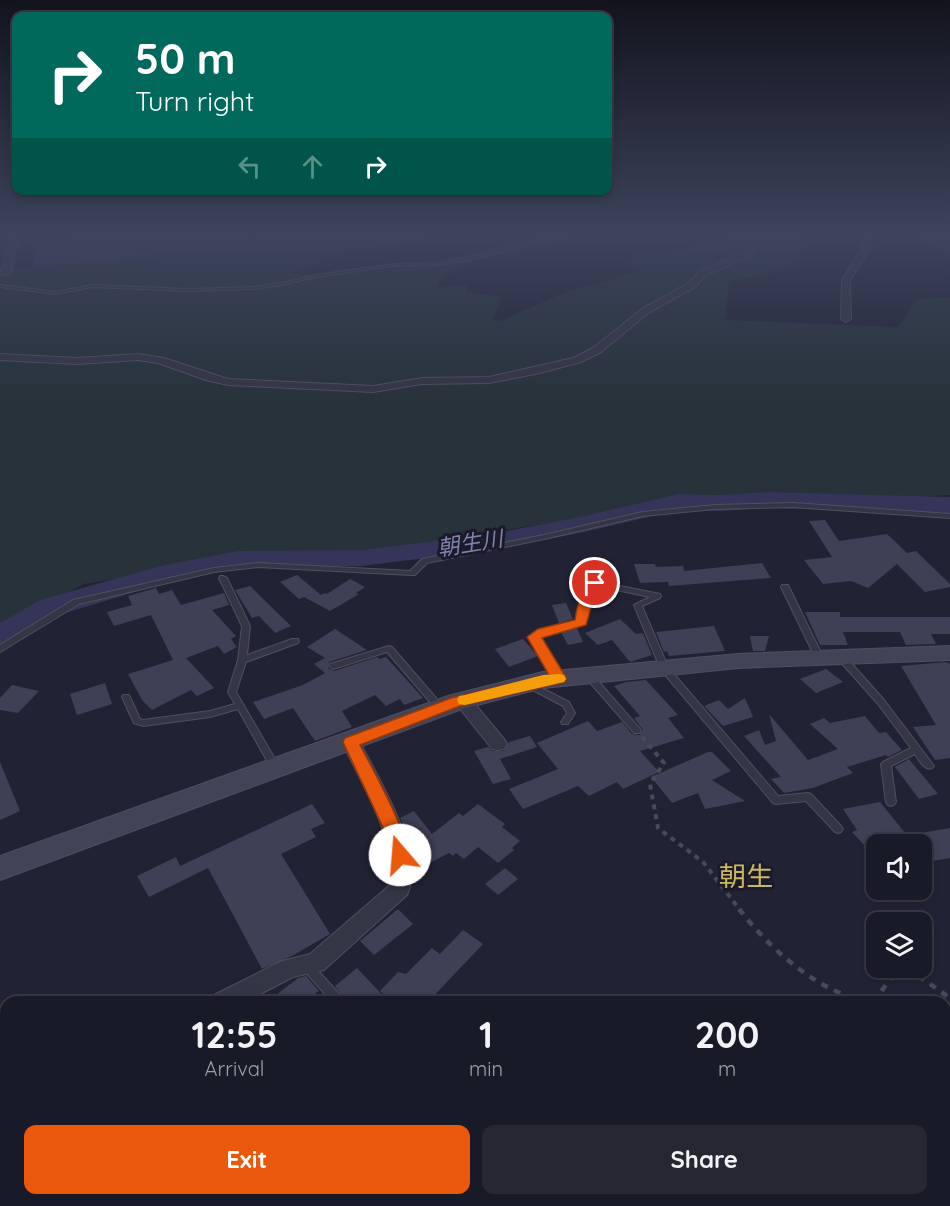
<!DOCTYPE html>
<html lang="en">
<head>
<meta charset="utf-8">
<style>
  :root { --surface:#191a27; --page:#262733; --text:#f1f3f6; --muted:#9fa1a7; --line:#373844; --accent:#ea580c }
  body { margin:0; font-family:Quicksand,"Noto Sans JP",sans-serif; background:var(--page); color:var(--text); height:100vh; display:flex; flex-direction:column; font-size:22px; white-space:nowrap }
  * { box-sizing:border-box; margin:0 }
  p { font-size:20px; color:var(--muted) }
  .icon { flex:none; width:33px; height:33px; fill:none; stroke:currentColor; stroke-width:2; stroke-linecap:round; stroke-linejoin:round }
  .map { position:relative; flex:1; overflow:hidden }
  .details { position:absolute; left:0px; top:996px; width:951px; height:210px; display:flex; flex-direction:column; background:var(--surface); border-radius:18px 18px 0 0; box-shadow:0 3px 9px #0003,0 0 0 2px var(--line) }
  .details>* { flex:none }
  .guide { position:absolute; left:12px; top:12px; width:600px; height:183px; border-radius:12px; box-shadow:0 3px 9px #0003,0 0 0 2px var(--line); background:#00695c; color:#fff; overflow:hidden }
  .tools { position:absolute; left:866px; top:834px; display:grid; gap:12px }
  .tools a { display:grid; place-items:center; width:66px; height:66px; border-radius:12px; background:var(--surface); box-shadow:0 3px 9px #0003,0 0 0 2px var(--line); font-size:30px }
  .pin { position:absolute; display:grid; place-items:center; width:51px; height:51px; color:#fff; margin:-26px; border:3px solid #fff; border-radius:50%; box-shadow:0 2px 6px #0007 }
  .me { position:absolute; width:66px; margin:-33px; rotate:342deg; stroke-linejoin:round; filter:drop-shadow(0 0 4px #0008) }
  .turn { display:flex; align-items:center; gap:21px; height:126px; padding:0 24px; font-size:27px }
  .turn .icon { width:78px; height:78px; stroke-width:2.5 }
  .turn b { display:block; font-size:42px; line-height:51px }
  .lanes { display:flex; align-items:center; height:57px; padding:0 24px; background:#0003; justify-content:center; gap:30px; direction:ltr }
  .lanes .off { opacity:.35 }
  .eta { display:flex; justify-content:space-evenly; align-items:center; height:102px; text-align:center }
  .eta b { font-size:36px; font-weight:700; line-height:42px }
  .cta { display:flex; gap:12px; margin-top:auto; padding:12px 24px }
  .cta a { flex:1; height:69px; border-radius:12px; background:var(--accent); color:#fff; font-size:24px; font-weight:700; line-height:69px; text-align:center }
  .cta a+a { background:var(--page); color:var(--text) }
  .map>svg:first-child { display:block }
</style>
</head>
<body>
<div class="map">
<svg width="950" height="1206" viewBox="0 0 950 1206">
  <rect width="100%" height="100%" fill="#212234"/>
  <g fill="#27323a">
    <path d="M 108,236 L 442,236 L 351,251 L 291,273 L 315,276 L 468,262 L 442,276 L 436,287 L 467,285 L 466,292 L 502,297 L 493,320 L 500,321 L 564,293 L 639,271 L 641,266 L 626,261 C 633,258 641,252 648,253 C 652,254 656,256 661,255 C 684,251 704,241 726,237 C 745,233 784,236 805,236 L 806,244 L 795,266 L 729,282 L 725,320 L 898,327 L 917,299 L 950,297 L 950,495 L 823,502 L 770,500 L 652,508 L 505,530 L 398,556 L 277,553 L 84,584 L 0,629 L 0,270 L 156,258 Z"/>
    <path d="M 911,236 L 950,236 L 950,256 Z"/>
  </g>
  <path fill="#343559" d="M 91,236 L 108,236 L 158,258 L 32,267 L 37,242 Z"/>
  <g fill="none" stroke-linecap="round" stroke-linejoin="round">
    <path fill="#343559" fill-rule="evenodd" d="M 770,492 L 950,497 L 950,513 L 770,508 L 719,511 L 678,510 L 580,533 L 491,550 L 362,566 L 238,567 L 175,580 L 62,614 L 11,643 L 0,646 L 0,623 L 40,600 L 160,566 L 238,551 L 362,550 L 491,534 L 580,517 L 678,494 L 719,495 Z"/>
  </g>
  <g fill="#3f4056">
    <path d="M 825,520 L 839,541 L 887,534 L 907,553 L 916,551 L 950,584 L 950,587 L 925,592 L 897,564 L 868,588 L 851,581 L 823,584 L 804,560 L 832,557 L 809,521 Z"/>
    <path d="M 762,563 L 771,578 L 669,586 L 668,582 L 640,583 L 634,564 L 655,564 L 656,567 L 683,566 L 684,571 Z"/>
    <path d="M 297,575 L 321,595 L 325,593 L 327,594 L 350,579 L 365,587 L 356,593 L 359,594 L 330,611 L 304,597 L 299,599 L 280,582 Z"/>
    <path d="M 250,586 L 291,626 L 275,633 L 259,616 L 252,618 L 235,590 Z"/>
    <path d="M 156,588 L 159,594 L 172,590 L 181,605 L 224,593 L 229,605 L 212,610 L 236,636 L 231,639 L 237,647 L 224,654 L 218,646 L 186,658 L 214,688 L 197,696 L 191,690 L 152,710 L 142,700 L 128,674 L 173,660 L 151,615 L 114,626 L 107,612 L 132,605 L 128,596 Z"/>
    <path d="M 566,603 L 573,619 L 559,623 L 552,605 Z"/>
    <path d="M 805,612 L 840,612 L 840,617 L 950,617 L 950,634 L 931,634 L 936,644 L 906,645 L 900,632 L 843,632 L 848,645 L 820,645 Z"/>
    <path d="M 620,619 L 636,634 L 643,633 L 652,655 L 630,662 L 612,640 L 598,645 L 585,633 Z"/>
    <path d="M 714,626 L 725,651 L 669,656 L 667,651 L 664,652 L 656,632 Z"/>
    <path d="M 577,628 L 583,642 L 568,645 L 561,632 Z"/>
    <path d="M 335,629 L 367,650 L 329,662 L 328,668 L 334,671 L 377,657 L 380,659 L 386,657 L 423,698 L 404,705 L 400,699 L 386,706 L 375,695 L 342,711 L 352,727 L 315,741 L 293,708 L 264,719 L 253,702 L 303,685 L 325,673 L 314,664 L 325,658 L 307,647 Z"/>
    <path d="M 750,636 L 769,636 L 765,651 L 753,651 Z"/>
    <path d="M 523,639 L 538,656 L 509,667 L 495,649 Z"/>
    <path d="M 946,662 L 950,664 L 950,758 L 935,760 L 913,727 L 936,725 L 901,666 Z"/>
    <path d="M 826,669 L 843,682 L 816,693 L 800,679 Z"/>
    <path d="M 646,680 L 678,715 L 668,718 L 684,738 L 640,751 L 659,772 L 623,789 L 617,782 L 589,796 L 578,786 L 523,809 L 509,789 L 558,769 L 537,743 L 588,721 L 597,731 L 622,722 L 632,734 L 640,735 L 643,730 L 634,718 L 640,716 L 614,686 L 626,682 Z"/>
    <path d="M 105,683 L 112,704 L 77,715 L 70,694 Z"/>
    <path d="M 12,685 L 39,691 L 18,713 L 0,710 L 0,698 Z"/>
    <path d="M 745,698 L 753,717 L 723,726 L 704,706 L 719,700 L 728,709 Z"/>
    <path d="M 769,714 L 808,760 L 838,749 L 810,724 L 824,718 L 830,723 L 865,716 L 879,733 L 886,732 L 902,750 L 888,757 L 886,755 L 847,767 L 853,773 L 813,788 L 784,793 L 771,779 L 781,777 L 744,736 L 759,730 L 765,745 L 776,741 Z"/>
    <path d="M 530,736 L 537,747 L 500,759 L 511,779 L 493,784 L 474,751 L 488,747 L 492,751 L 504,751 L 509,742 Z"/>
    <path d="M 708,752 L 712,752 L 731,771 L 712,780 L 745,801 L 705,809 L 698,793 L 672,803 L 651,777 Z"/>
    <path d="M 909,759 L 938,794 L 919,799 L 895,767 Z"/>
    <path d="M 0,762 L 20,811 L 0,820 Z"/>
    <path d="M 880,802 L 914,844 L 876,844 L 876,858 L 852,832 L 857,830 L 843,809 Z"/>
    <path d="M 312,804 L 325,823 L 311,829 L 316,837 L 281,854 L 330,934 L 292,956 L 262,969 L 208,868 L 149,897 L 137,876 L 176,857 L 180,866 Z"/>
    <path d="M 478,804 L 505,824 L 502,827 L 520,841 L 512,848 L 514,850 L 498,863 L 478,847 L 464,859 L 456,853 L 453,856 L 449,853 L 424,866 L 410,846 L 409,842 L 411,841 L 400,818 L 414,811 L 432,834 L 459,813 L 463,816 Z"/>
    <path d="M 950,828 L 950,858 L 921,863 L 921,833 Z"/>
    <path d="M 505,868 L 518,879 L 498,895 L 485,884 Z"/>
    <path d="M 398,909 L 413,924 L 374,955 L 360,941 Z"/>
    <path d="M 463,930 L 483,944 L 428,1002 L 393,1002 L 380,991 L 398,972 L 406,974 L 432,948 L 440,954 Z"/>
    <path d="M 357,968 L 389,1002 L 347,1002 L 335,986 Z"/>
    <path d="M 306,976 L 319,991 L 304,1002 L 267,1002 L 298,978 Z"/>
  </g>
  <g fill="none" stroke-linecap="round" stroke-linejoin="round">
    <g stroke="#4f4f60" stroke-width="2">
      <g id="lane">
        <path d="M 463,258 L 464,258 L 464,260 L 440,265 L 395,266 L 315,277 L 287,284 L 254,289 L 188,291 L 93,287 L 55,294 L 0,287 L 0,285 L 55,292 L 93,285 L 188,289 L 254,287 L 287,282 L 315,275 L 395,264 L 440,263 Z"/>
        <path d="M 793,503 L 950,514 L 950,518 L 793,507 L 715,509 L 643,516 L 544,539 L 427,563 L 415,575 L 412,575 L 258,567 L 214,572 L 79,604 L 0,652 L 0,645 L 73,600 L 214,568 L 258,563 L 410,571 L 422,559 L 544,535 L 643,512 L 715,505 Z"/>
        <path d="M 220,576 L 223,576 L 227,578 L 250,626 L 247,655 L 292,639 L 298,639 L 299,641 L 298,643 L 246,662 L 236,692 L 279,766 L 277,768 L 274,769 L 271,768 L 238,709 L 210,717 L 143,726 L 134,723 L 122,697 L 123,695 L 129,695 L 140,719 L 143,720 L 210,711 L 235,704 L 228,692 L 238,660 L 242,626 L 219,578 Z"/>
        <path d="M 592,581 L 595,581 L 660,594 L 661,596 L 660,598 L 642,606 L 668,667 L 778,796 L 808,793 L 811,794 L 841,826 L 843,829 L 841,832 L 838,833 L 835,832 L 806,801 L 776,804 L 773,803 L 661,670 L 634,605 L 650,597 L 597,586 L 589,604 L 584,624 L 546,634 L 538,638 L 563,678 L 562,680 L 556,680 L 530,637 L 540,630 L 578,620 L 581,604 Z"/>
        <path d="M 782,585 L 788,585 L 789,587 L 823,657 L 822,659 L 816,659 L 815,657 L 781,587 Z"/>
        <path d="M 389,646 L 392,647 L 442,705 L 443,707 L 442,709 L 436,709 L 387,652 L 333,669 L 329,666 L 330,664 Z"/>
        <path d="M 841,654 L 844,655 L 884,700 L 934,766 L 932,768 C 924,771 919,760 915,754 L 891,766 L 896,802 L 894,805 L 891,806 L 888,805 L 886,802 L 881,764 L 883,762 L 911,748 L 878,704 L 838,659 L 837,657 Z"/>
        <path d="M 589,673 L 592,674 L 640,729 L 641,731 L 640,733 L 634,733 L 586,678 L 585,676 L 586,674 Z"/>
        <path d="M 530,682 L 569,702 L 575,713 L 568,724 L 562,724 L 561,722 L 567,713 L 563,706 L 527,687 L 526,685 L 527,683 Z"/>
        <path d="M 306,960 L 310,962 L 343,998 L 345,1002 L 332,1002 L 302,968 L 301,965 L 302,962 Z"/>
        <path d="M 159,1200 L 174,1200 L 177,1206 L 162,1206 Z"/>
      </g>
    </g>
    <g stroke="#4f4f60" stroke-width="2">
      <g id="street">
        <path d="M 11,236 L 18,238 L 11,273 L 0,276 Z"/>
        <path d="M 551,236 L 567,236 L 463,262 L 459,259 Z"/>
        <path d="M 751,236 L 759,236 L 751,256 L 706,275 L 695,287 L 648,313 L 601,352 L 581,362 L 540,373 L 489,383 L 422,384 L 373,392 L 228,385 L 206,380 L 158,363 L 138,360 L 77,364 L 0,360 L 0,354 L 77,358 L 138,354 L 164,358 L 228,379 L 373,386 L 422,378 L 489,377 L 573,358 L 593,348 L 642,309 L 689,283 L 700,271 L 745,252 Z"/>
        <path d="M 860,236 L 868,236 L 873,244 L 850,280 L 851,319 L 846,322 L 841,319 L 842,280 L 865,244 Z"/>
        <path d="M 463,695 L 469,697 L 504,739 L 507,744 L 504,749 L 498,750 L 492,749 L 457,705 L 455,701 L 457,697 Z"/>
        <path d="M 351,736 L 357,737 L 360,742 C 378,779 427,854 407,895 L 324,970 L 293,977 L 245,1002 L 211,1002 L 214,995 L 282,961 L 310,954 L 390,885 C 395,834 363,787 342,742 L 345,737 Z"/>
        <path d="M 83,1200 L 110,1200 L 108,1206 L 81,1206 Z"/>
      </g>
    </g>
    <g stroke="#4f4f60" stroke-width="2">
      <path id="secondary" d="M 950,646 L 950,660 L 738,668 L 543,688 L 462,709 L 0,880 L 0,856 L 448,696 L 543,672 L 738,654 Z"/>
    </g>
    <path stroke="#444d57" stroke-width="4" stroke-dasharray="5 5" stroke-linecap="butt" d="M 642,737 L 664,763 L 650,784 L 658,828 L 703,862 L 740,910"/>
    <g stroke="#444d57" stroke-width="4.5" stroke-dasharray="7 7" stroke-linecap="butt">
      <path d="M 739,909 C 770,949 818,993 870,1002"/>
      <path d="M 907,968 L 950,998"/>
      <path d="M 873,1002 L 899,968"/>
      <path d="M 945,1185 L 950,1188"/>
      <path d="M 345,1200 L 355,1206"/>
      <path d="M 438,1200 L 444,1206"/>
    </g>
    <use href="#lane" fill="#343545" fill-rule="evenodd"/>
    <use href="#street" fill="#343545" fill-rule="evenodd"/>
    <use href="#secondary" fill="#434358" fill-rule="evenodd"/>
  </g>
  <linearGradient id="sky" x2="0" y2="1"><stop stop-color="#12131d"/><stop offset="0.58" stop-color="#3d445c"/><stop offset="1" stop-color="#3d445c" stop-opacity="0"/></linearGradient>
  <rect width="950" height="405" fill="url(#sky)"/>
  <path fill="#ea580c" stroke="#983908" stroke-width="1.5" d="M 595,579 L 601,583 L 592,604 L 586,625 L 542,638 L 567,679 L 564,682 L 460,706 L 360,745 C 370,764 415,844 407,860 L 400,862 L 394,860 L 388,838 L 343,742 L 345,738 L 451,698 L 549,675 L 527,637 L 538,629 L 575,620 C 577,607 582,583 595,579 Z"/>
  <path fill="#f59e0b" d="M 559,674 L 564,675 L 566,679 L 564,682 L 465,705 L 459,704 L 457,700 L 459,696 L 465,695 L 543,675 Z"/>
  <g text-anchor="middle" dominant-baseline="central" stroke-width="6" stroke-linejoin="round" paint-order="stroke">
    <g font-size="22" font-style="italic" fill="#8082ad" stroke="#1a1a2a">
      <text transform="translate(470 543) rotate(-9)">朝生川</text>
    </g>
    <g font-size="27" fill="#c9b762" stroke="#1a1a2a">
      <text x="746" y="876">朝生</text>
    </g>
  </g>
</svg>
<div class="tools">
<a><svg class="icon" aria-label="sound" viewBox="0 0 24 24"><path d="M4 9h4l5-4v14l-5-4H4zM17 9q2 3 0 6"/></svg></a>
<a><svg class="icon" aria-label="layers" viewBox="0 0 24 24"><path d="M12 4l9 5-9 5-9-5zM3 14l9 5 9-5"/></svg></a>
</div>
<div class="pin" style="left:595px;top:583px;background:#d93025"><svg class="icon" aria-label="arrive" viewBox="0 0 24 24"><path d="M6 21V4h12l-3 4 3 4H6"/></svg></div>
<svg class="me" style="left:400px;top:855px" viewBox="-20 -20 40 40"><circle r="19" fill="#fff"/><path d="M0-13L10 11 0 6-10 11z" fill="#ea580c"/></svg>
<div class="guide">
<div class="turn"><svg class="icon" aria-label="right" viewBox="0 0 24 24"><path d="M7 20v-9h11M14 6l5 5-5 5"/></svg><div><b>50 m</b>Turn right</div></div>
<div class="lanes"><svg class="icon off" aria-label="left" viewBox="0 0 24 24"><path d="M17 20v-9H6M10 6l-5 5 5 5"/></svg><svg class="icon off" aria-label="ahead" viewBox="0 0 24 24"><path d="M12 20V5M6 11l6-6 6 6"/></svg><svg class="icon" aria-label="right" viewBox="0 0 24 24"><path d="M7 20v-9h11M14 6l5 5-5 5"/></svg></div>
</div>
<section class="details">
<div class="eta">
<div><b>12:55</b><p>Arrival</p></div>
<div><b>1</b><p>min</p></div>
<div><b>200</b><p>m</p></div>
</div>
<div class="cta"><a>Exit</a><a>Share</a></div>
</section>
</div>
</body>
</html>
